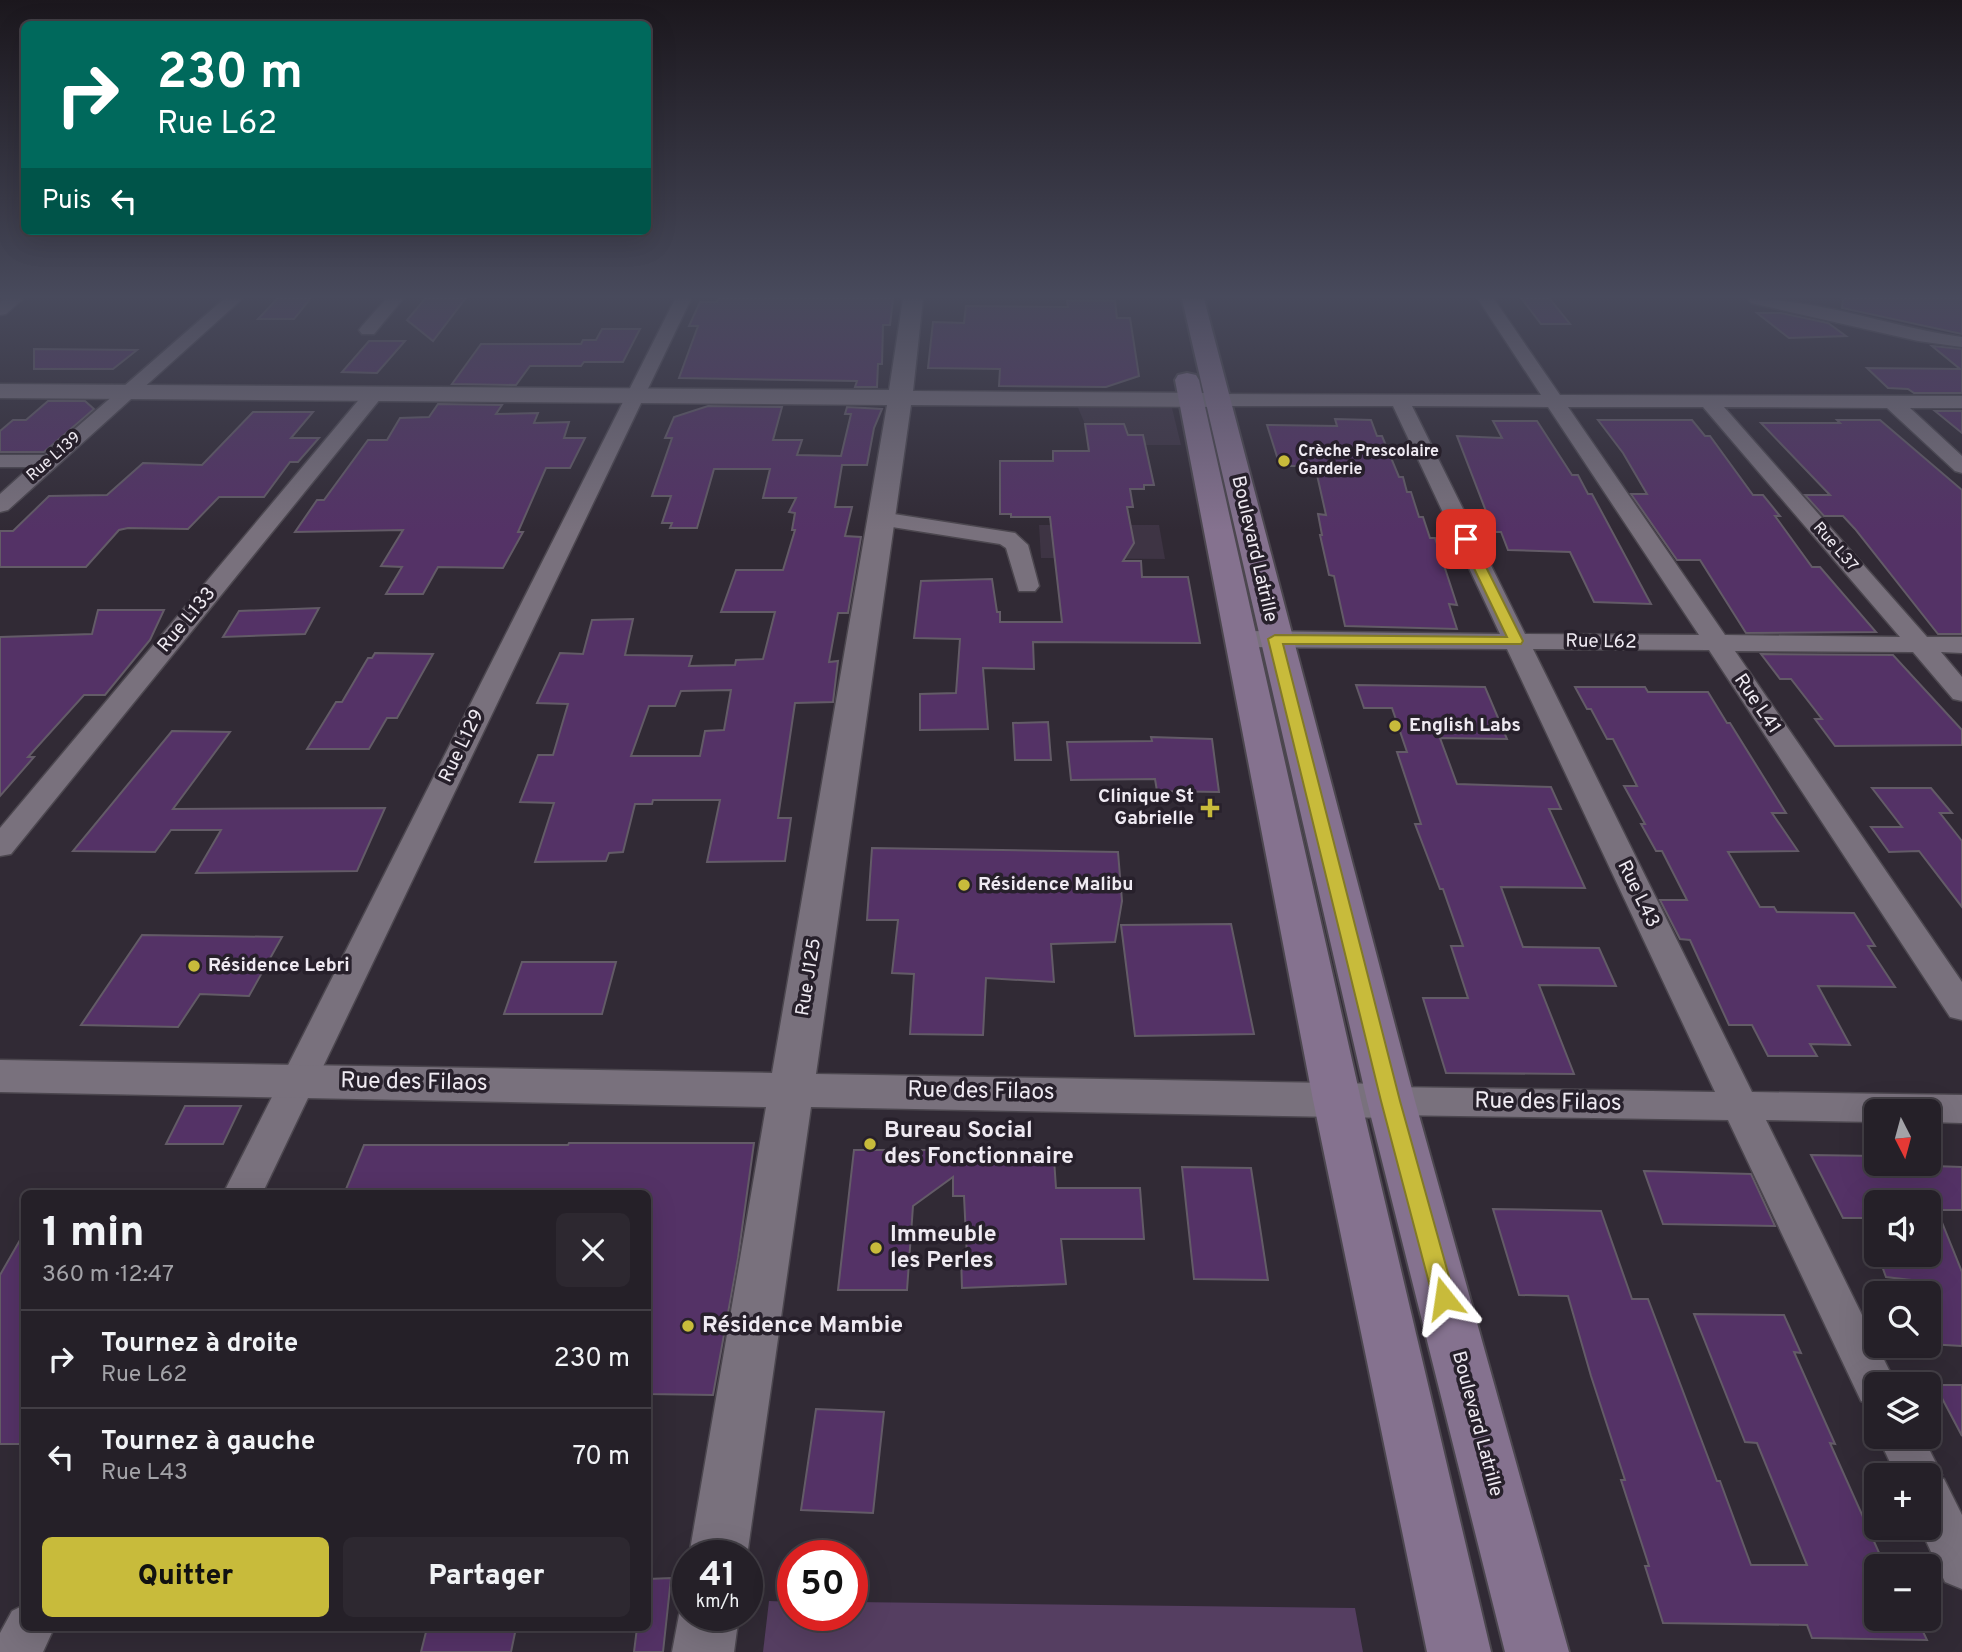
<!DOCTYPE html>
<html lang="fr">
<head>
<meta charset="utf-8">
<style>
  :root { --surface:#252028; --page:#2d2830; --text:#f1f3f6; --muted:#a3a3a8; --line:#423e45; --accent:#c8bb3b }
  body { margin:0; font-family:Overpass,sans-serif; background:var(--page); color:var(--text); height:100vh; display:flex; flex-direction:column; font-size:26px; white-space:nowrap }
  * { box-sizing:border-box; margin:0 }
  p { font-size:23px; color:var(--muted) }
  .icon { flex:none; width:38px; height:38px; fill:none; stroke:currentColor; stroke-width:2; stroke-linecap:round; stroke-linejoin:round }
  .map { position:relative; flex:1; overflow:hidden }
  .sheet { position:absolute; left:21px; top:1190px; width:630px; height:441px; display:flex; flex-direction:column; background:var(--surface); border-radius:10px; box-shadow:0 7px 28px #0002,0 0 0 2px var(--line) }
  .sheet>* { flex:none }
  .top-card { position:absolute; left:21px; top:21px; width:630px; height:214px; border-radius:10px; box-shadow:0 7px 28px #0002,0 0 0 2px var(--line); background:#00695c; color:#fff; overflow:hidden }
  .needle { width:46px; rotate:174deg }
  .tools { position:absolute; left:1864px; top:1099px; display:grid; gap:14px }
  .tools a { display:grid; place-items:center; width:77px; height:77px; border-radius:10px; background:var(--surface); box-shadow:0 7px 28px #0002,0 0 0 2px var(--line); font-size:35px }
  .speed { position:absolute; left:672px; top:1540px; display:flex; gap:14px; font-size:35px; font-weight:700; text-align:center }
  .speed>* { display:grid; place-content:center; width:91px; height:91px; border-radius:50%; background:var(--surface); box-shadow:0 7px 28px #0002,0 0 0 2px var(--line); line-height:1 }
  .speed small { font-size:18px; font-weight:400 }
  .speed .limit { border:10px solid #d22; background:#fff; color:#111 }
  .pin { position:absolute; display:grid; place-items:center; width:60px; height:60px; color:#fff; margin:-30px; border-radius:14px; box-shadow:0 4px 10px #0006 }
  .me { position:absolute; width:77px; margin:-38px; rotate:345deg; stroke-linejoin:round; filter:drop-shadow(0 0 5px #0008) }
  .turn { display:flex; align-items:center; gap:24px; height:147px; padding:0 21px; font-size:32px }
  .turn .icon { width:91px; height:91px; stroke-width:2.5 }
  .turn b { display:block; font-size:49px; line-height:60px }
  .then { display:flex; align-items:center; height:66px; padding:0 21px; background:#0003; gap:14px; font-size:26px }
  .round { display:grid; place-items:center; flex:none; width:74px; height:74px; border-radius:10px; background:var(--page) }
  .summary { display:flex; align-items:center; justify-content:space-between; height:119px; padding:0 21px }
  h1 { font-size:42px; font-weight:800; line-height:52px }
  .primary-button { display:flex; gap:14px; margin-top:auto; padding:14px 21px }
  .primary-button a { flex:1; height:80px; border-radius:10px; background:var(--accent); color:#111; font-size:28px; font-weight:800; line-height:80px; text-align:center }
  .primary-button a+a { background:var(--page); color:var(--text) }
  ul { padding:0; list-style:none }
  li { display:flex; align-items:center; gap:21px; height:98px; padding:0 21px; border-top:2px solid var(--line) }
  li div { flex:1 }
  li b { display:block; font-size:26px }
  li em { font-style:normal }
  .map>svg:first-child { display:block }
</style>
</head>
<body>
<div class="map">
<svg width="1962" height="1652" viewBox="0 0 1962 1652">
  <rect width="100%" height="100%" fill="#312a35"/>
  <g fill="#3e3444">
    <path d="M 1076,403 L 1162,404 L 1172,408 L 1181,445 L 1103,445 L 1099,424 L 1085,424 Z"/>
    <path d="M 1039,525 L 1159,525 L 1165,559 L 1041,558 Z"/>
  </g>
  <path fill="#553e61" d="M 769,1601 L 793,1602 L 793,1615 L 852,1615 L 852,1602 L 1355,1608 L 1363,1652 L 763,1652 Z"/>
  <g fill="#543266" stroke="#635b67" stroke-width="2" fill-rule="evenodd">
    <path d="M 277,299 L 310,299 L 294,319 L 258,319 Z"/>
    <path d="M 425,299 L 465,299 L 433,341 L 407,320 Z"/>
    <path d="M 718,299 L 893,299 L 890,325 L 883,325 L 882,364 L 878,364 L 877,387 L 855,387 L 857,381 L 679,378 L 698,326 L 689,326 L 700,302 L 717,302 Z"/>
    <path d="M 1522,299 L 1550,299 L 1570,324 L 1541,324 Z"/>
    <path d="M 1843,299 L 1962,299 L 1962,334 L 1842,308 Z"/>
    <path d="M 1067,301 L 1115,301 L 1117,318 L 1130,318 L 1139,376 L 1106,387 L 999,386 L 1000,369 L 928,368 L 933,322 L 964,323 L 966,306 L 1068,307 Z"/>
    <path d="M 1757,313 L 1781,313 L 1828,323 L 1846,336 L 1789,338 Z"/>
    <path d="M 602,329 L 640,329 L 623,362 L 584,362 L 581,366 L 530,366 L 516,385 L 452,384 L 481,344 L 581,344 L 583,340 L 596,340 Z"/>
    <path d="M 369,341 L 405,341 L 377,373 L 342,372 Z"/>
    <path d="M 1932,346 L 1962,349 L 1962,393 L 1914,393 L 1908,389 L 1888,388 L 1867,368 L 1960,369 Z"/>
    <path d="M 34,349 L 137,350 L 113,369 L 34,369 Z"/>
    <path d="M 48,401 L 85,401 L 94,409 L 44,452 L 0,452 L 0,431 L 13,420 L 26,420 Z"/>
    <path d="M 438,404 L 502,405 L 496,414 L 538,413 L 534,423 L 569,422 L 564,438 L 585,438 L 570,468 L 546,468 L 518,532 L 523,532 L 503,568 L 438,567 L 423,594 L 386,594 L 402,567 L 381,566 L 403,530 L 295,532 L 317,500 L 324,500 L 368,440 L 387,440 L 400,418 L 429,417 Z"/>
    <path d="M 708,406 L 782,407 L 773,440 L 802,440 L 797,455 L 841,456 L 851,414 L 845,414 L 847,407 L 882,409 L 874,428 L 867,465 L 842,465 L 835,507 L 852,507 L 845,536 L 861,537 L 848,613 L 838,613 L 829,662 L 838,661 L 833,702 L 795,703 L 778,818 L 791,818 L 785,861 L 707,862 L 720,800 L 653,800 L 652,804 L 635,804 L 623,852 L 609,853 L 606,861 L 535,862 L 554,803 L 520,802 L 538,755 L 553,755 L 568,704 L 537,703 L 560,653 L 583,654 L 592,620 L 633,619 L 625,655 L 692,656 L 689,666 L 735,665 L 736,660 L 763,659 L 775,612 L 721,612 L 736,570 L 783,570 L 795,530 L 792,530 L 795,513 L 789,512 L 796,498 L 763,498 L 770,469 L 714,469 L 697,528 L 670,528 L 672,523 L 662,523 L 671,496 L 652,496 L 672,438 L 665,438 L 674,417 ZM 731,690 L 724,730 L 705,731 L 700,756 L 631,756 L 649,706 L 675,706 L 681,691 Z"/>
    <path d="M 1935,411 L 1962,411 L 1962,433 Z"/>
    <path d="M 253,412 L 313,412 L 291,438 L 319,438 L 298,462 L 290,462 L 264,497 L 219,497 L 188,529 L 128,528 L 119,530 L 86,567 L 0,567 L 0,531 L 13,531 L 49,496 L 107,495 L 143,463 L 202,465 Z"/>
    <path d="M 1335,419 L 1371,420 L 1377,436 L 1382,436 L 1399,477 L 1403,477 L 1407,492 L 1411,492 L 1419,517 L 1423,517 L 1430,538 L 1435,538 L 1457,605 L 1449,604 L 1457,629 L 1345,626 L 1334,576 L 1329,575 L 1320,535 L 1322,535 L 1318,514 L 1326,515 L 1315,466 L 1280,466 L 1267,425 L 1337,426 Z"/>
    <path d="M 1598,420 L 1692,420 L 1705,436 L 1710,436 L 1753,495 L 1763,495 L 1780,516 L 1775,516 L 1812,567 L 1820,567 L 1876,632 L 1746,633 L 1700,560 L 1677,560 L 1631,494 L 1647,494 L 1623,453 Z"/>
    <path d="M 1837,420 L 1880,420 L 1962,490 L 1962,634 L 1938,634 L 1855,529 L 1843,516 L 1824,516 L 1805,495 L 1830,495 L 1761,423 L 1840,423 Z"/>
    <path d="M 1493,421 L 1537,421 L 1572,475 L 1578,475 L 1588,494 L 1592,494 L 1651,604 L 1594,602 L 1570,552 L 1508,550 L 1501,532 L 1494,532 L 1457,436 L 1502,438 Z"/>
    <path d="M 1085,424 L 1124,424 L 1128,435 L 1143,435 L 1154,485 L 1144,485 L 1144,489 L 1130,489 L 1133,507 L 1127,507 L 1134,543 L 1123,561 L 1141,561 L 1142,577 L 1188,577 L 1200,643 L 1033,642 L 1034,669 L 983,668 L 988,729 L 920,730 L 920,694 L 956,693 L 960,639 L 914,638 L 921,581 L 992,579 L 997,612 L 1000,612 L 1000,622 L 1062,622 L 1050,517 L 1011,517 L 1011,514 L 1000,514 L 1000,461 L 1053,461 L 1053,451 L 1089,451 Z"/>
    <path d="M 319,608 L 305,634 L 223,637 L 239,611 Z"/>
    <path d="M 98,610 L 164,610 L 150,640 L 105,695 L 84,695 L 28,757 L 34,757 L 0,796 L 0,637 L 92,634 Z"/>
    <path d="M 375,653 L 433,654 L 397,718 L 387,718 L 369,749 L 307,749 L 336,702 L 342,702 L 368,658 L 372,658 Z"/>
    <path d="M 1761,654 L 1893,655 L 1962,730 L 1962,745 L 1835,746 L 1815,719 L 1822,719 L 1791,679 L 1780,679 Z"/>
    <path d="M 1356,685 L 1485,687 L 1507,739 L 1440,738 L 1457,784 L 1551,787 L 1561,809 L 1549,809 L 1585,888 L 1501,887 L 1523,947 L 1599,948 L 1616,986 L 1539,985 L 1574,1074 L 1446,1073 L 1423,998 L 1468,998 L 1451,946 L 1463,946 L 1443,889 L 1440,889 L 1415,824 L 1421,824 L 1397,752 L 1407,752 L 1392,708 L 1364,708 Z"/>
    <path d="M 1575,687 L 1645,687 L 1648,692 L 1708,692 L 1727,723 L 1730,723 L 1786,813 L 1772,813 L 1798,851 L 1728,852 L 1760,907 L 1774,907 L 1777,912 L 1854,913 L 1875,946 L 1868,946 L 1895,987 L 1818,986 L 1850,1045 L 1810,1044 L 1817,1056 L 1768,1056 L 1752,1025 L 1729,1025 L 1690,940 L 1680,939 L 1660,900 L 1687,900 L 1662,851 L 1656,851 L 1641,824 L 1645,824 L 1624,786 L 1637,786 L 1613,739 L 1607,739 L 1591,709 L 1587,709 Z"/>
    <path d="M 1048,722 L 1051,760 L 1015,760 L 1013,723 Z"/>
    <path d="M 172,731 L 230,732 L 173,809 L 385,808 L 357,871 L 196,873 L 221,830 L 171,830 L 155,852 L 73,851 Z"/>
    <path d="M 1151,737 L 1212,739 L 1219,792 L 1157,791 L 1155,779 L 1071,780 L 1067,742 L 1152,741 Z"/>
    <path d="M 1872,788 L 1931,788 L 1952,813 L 1940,813 L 1962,841 L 1962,907 L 1919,851 L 1889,852 L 1871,827 L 1902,827 Z"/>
    <path d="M 872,848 L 1118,852 L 1122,901 L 1115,942 L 1051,944 L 1054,982 L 986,978 L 983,1035 L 910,1034 L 914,974 L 892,973 L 898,920 L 867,920 Z"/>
    <path d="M 1231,924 L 1254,1034 L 1135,1036 L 1121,925 Z"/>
    <path d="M 142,935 L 282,937 L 249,996 L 200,994 L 178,1027 L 81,1025 Z"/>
    <path d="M 522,962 L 616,962 L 602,1014 L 504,1014 Z"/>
    <path d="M 185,1106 L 241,1106 L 223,1144 L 166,1144 Z"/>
    <path d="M 569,1143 L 754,1143 L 738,1258 L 713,1395 L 648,1394 L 648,1194 L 344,1194 L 364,1145 L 568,1145 Z"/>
    <path d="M 854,1150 L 945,1150 L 945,1162 L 1054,1159 L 1056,1188 L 1140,1188 L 1144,1239 L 1061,1239 L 1066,1284 L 962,1288 L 961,1257 L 967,1257 L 964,1196 L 953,1196 L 953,1177 L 913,1206 L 907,1290 L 838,1290 Z"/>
    <path d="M 1811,1155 L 1876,1156 L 1876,1164 L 1962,1167 L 1962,1210 L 1937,1210 L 1962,1272 L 1962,1346 L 1928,1344 L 1928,1282 L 1886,1277 L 1878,1255 L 1928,1255 L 1928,1202 L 1876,1202 L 1876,1218 L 1843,1218 Z"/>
    <path d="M 1182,1167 L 1251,1168 L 1268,1280 L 1194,1279 Z"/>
    <path d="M 1644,1171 L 1751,1174 L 1775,1226 L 1663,1224 Z"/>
    <path d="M 1493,1209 L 1601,1211 L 1632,1299 L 1648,1299 L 1717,1481 L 1720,1481 L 1751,1565 L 1807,1565 L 1757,1443 L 1745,1442 L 1694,1314 L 1784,1315 L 1801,1353 L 1794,1352 L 1835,1444 L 1830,1443 L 1885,1566 L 1876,1566 L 1876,1619 L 1917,1619 L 1927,1640 L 1812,1638 L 1807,1625 L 1663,1623 L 1645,1566 L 1649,1566 L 1621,1480 L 1625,1480 L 1591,1376 L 1568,1296 L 1519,1295 Z"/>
    <path d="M 24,1233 L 24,1444 L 0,1444 L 0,1275 Z"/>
    <path d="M 1935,1385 L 1962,1385 L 1962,1436 Z"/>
    <path d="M 816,1409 L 884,1412 L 873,1513 L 801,1510 Z"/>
    <path d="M 671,1578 L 663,1652 L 634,1652 L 637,1628 L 648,1628 L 648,1579 Z"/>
    <path d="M 427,1628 L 516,1628 L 511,1652 L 421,1652 Z"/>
  </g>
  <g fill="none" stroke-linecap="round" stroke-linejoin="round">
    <g stroke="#4c474f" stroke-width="3">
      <g id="minor">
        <path d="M 4,299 L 23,299 L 6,314 L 0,315 L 0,302 Z"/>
        <path d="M 224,299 L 242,299 L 8,510 L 0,512 L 0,494 L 30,467 L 0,467 L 0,455 L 45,455 Z"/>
        <path d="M 386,299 L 403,299 L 374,334 L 362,334 L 359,330 L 362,326 Z"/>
        <path d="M 675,299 L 691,299 L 262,1194 L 223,1194 Z"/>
        <path d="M 1478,299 L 1494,299 L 1560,395 L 1962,396 L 1962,408 L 1910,408 L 1962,456 L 1962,473 L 1955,471 L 1887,408 L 1724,407 L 1927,637 L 1962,637 L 1962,653 L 1941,652 L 1962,677 L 1962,701 L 1953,699 L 1913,652 L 1735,651 L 1962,982 L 1962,1020 L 1950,1017 L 1709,650 L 1533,649 L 1752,1092 L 1962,1095 L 1962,1123 L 1928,1122 L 1928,1111 L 1876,1111 L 1876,1122 L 1766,1120 L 1896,1384 L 1876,1384 L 1876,1407 L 1861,1401 L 1728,1120 L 1391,1115 L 1378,1111 L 1373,1101 L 1378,1091 L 1391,1087 L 1715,1092 L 1507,649 L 1240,647 L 1231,644 L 1227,639 L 1231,634 L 1240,631 L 1500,634 L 1393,406 L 1217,406 L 1207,400 L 1217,394 L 1541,395 ZM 1412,406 L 1548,407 L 1699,635 L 1525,634 ZM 1568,407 L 1703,407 L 1900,637 L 1725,635 Z"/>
        <path d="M 1749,299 C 1819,299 1891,327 1962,337 L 1962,347 L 1918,341 L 1751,303 Z"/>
        <path d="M 374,388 L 384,394 L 381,398 L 11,854 L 0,856 L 0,828 L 367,390 Z"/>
        <path d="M 881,512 L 1015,533 L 1028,545 L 1039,586 L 1035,591 L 1019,591 L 1006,548 L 1000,544 L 873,524 L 870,519 L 873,514 Z"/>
        <path d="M 1878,1437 L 1923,1437 L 1942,1475 L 1940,1478 L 1944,1479 L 1962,1515 L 1962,1589 L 1945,1582 L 1920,1528 L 1928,1528 L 1928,1475 L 1896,1475 Z"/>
        <path d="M 24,1605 L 24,1628 L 54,1628 L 43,1652 L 0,1652 L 0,1633 L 12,1611 Z"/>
      </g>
    </g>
    <g stroke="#4c474f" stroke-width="3">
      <g id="tertiary">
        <path d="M 903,299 L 923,299 L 913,391 L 1217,393 L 1225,395 L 1229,400 L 1225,405 L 1217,407 L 911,405 L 816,1074 L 1391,1084 L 1407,1089 L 1414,1101 L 1407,1113 L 1391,1118 L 811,1107 L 747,1556 L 689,1556 L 766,1107 L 0,1092 L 0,1060 L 772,1073 L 887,405 L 0,398 L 0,384 L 889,390 Z"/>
        <path d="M 688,1594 L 688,1615 L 739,1615 L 734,1652 L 672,1652 L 679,1615 Z"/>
      </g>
    </g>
    <g stroke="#4c474f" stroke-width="4">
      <g id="secondary">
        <path d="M 1182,299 L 1204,299 L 1415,1101 L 1569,1652 L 1505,1652 L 1367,1101 Z"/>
        <path d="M 1187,373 L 1196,375 L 1199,380 L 1361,1100 L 1491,1652 L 1427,1652 L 1313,1100 L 1175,380 L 1178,375 Z"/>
      </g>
    </g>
    <use href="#minor" fill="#79717d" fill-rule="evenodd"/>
    <use href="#tertiary" fill="#79717d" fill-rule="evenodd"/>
    <use href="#secondary" fill="#85728f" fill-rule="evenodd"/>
  </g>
  <linearGradient id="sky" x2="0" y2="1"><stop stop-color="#1b171d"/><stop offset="0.56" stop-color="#484a5c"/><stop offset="1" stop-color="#484a5c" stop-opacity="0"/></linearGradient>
  <rect width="1962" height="530" fill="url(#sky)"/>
  <path fill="#c8bb3b" stroke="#827a26" stroke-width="2" d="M 1466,535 L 1472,539 L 1523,641 L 1521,644 L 1283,644 L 1400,1101 L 1455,1298 L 1452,1304 L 1444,1307 L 1436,1304 L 1433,1298 L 1381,1101 L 1268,639 L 1275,635 L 1507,637 L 1460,539 Z"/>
  <g fill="#c8bb3b" stroke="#27202b" stroke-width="2.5">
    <circle cx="1284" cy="461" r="7"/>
    <circle cx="1395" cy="726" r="7"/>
    <path d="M1206.5 797.5h7v7h7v7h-7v7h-7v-7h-7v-7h7z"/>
    <circle cx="964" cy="885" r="7"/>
    <circle cx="194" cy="966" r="7"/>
    <circle cx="870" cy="1144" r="7"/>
    <circle cx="876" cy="1248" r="7"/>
    <circle cx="688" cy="1326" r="7"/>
  </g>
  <g text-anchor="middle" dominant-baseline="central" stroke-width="7" stroke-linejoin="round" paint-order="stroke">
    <g font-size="16" font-weight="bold" fill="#efeaf2" stroke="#27202b" text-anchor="start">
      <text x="1298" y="452">Crèche Prescolaire<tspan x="1298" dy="18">Garderie</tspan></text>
    </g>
    <g font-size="16" fill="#efeaf2" stroke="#27202b">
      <text transform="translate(54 457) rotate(-41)">Rue L139</text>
      <text transform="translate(1835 547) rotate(49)">Rue L37</text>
    </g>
    <g font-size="19" fill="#efeaf2" stroke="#27202b">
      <text transform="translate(1254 549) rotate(77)">Boulevard Latrille</text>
      <text transform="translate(187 620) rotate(-50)">Rue L133</text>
      <text transform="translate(1601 642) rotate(1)">Rue L62</text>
      <text transform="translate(1757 704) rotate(56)">Rue L41</text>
      <text transform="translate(462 746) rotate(-64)">Rue L129</text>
      <text transform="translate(1638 894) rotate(64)">Rue L43</text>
      <text transform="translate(809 977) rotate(-81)">Rue J125</text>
      <text transform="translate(1477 1424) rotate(75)">Boulevard Latrille</text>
    </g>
    <g font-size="19" font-weight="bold" fill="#efeaf2" stroke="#27202b" text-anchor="start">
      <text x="1409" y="726">English Labs</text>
      <text x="1194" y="797" text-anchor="end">Clinique St<tspan x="1194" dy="22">Gabrielle</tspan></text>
      <text x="978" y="885">Résidence Malibu</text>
      <text x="208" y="966">Résidence Lebri</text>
    </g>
    <g font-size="23" fill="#efeaf2" stroke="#27202b">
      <text transform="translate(414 1083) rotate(1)">Rue des Filaos</text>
      <text transform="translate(981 1092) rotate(1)">Rue des Filaos</text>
      <text transform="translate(1548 1103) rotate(1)">Rue des Filaos</text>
    </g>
    <g font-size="23" font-weight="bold" fill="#efeaf2" stroke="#27202b" text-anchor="start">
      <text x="884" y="1131">Bureau Social<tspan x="884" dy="26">des Fonctionnaire</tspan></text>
      <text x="890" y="1235">Immeuble<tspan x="890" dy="26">les Perles</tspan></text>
      <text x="702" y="1326">Résidence Mambie</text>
    </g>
  </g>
</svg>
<div class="tools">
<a><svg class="needle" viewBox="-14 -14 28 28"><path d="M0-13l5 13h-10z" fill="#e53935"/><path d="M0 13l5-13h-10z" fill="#a3a3a8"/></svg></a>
<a><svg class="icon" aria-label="sound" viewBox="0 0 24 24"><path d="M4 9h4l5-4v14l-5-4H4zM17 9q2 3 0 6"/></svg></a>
<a><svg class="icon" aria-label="search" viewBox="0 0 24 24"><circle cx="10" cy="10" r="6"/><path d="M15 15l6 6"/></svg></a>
<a><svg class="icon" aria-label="layers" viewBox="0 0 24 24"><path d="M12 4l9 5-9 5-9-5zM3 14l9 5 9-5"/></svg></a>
<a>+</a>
<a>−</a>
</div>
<div class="speed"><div>41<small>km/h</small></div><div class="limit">50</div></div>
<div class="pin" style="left:1466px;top:539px;background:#d93025"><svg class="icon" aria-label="arrive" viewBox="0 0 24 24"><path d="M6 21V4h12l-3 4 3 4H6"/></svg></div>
<svg class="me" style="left:1444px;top:1298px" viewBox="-20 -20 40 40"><path d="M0-17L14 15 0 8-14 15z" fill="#c8bb3b" stroke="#fff" stroke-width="4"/></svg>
<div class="top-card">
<div class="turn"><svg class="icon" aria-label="right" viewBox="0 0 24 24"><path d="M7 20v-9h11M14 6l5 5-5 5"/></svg><div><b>230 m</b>Rue L62</div></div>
<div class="then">Puis<svg class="icon" aria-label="left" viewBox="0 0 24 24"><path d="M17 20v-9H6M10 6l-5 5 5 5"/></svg></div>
</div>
<section class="sheet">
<div class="summary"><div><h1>1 min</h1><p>360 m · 12:47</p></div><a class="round"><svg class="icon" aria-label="close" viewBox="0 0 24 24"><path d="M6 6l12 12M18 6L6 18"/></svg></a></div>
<ul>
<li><svg class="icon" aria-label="right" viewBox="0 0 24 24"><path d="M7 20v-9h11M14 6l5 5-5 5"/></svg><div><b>Tournez à droite</b><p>Rue L62</p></div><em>230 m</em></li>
<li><svg class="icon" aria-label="left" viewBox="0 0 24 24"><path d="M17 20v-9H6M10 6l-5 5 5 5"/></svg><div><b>Tournez à gauche</b><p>Rue L43</p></div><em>70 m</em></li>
</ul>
<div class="primary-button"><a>Quitter</a><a>Partager</a></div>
</section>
</div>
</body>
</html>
